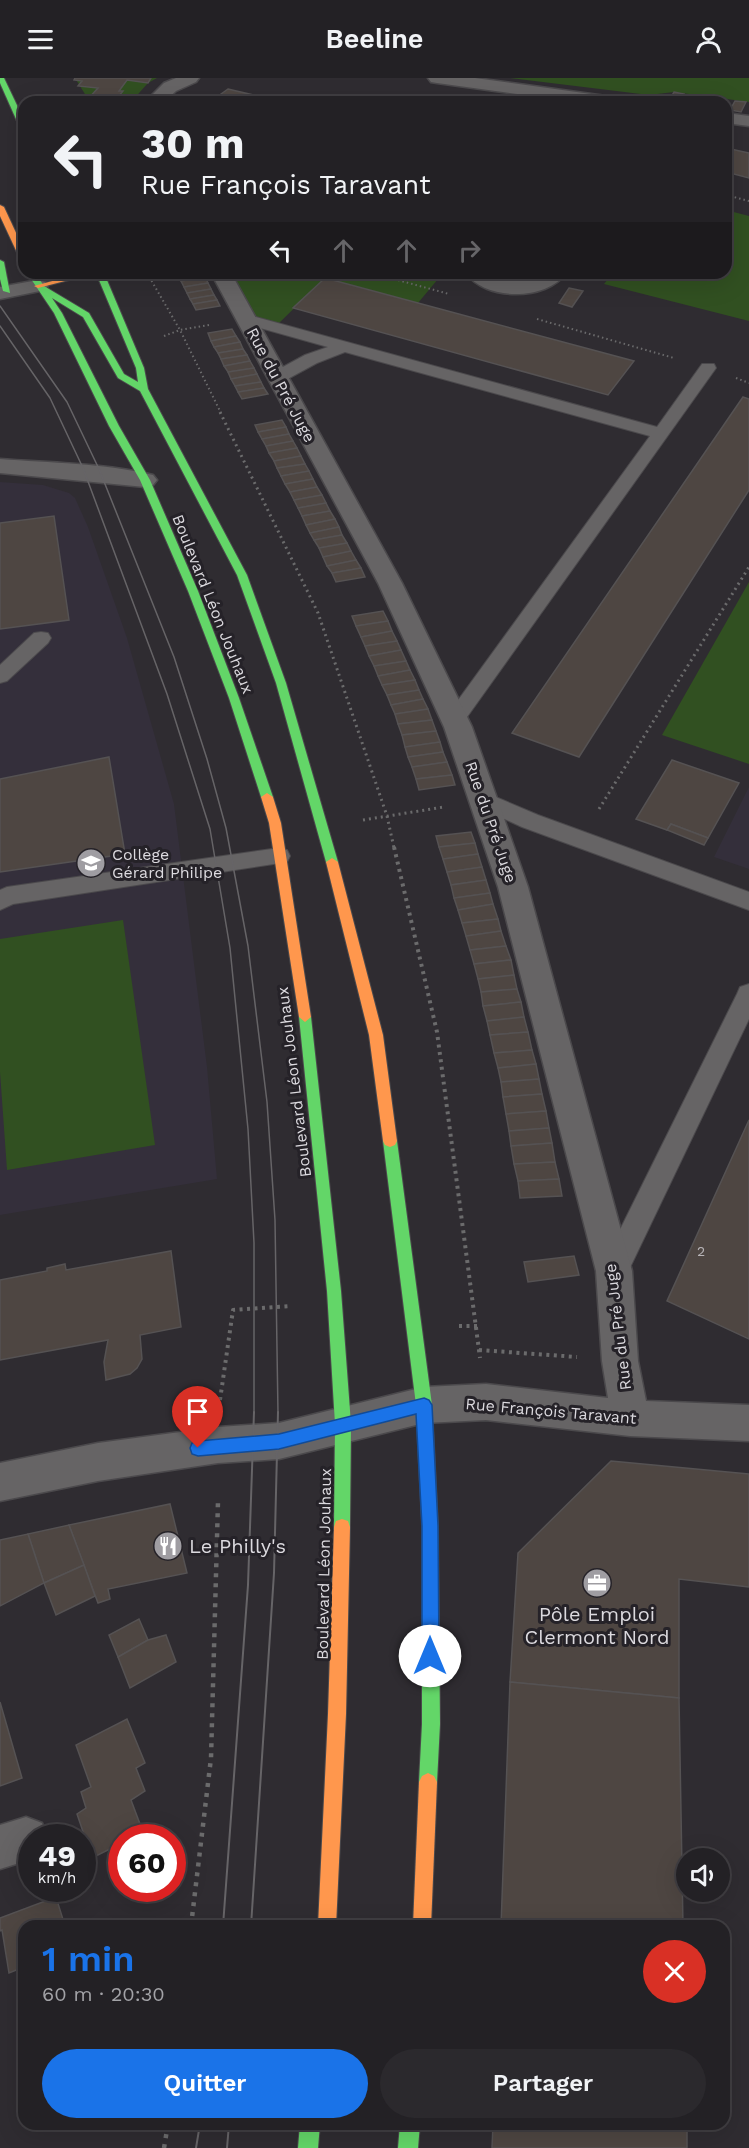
<!DOCTYPE html>
<html lang="fr">
<head>
<meta charset="utf-8">
<style>
  :root { --surface:#232125; --page:#2b292d; --text:#f1f3f6; --muted:#a3a3a7; --line:#403e42; --accent:#1a73e8 }
  body { margin:0; font-family:"Work Sans",sans-serif; background:var(--page); color:var(--text); height:100vh; display:flex; flex-direction:column; font-size:22px; white-space:nowrap }
  * { box-sizing:border-box; margin:0 }
  p { font-size:20px; color:var(--muted) }
  .icon { flex:none; width:33px; height:33px; fill:none; stroke:currentColor; stroke-width:2; stroke-linecap:round; stroke-linejoin:round }
  .map { position:relative; flex:1; overflow:hidden }
  .panel { position:absolute; left:18px; top:1842px; width:712px; height:210px; display:flex; flex-direction:column; background:var(--surface); border-radius:18px; box-shadow:0 6px 24px #0002,0 0 0 2px var(--line) }
  .panel>* { flex:none }
  .top-card { position:absolute; left:18px; top:18px; width:714px; height:183px; border-radius:18px; box-shadow:0 6px 24px #0002,0 0 0 2px var(--line); background:#232125; color:var(--text); overflow:hidden }
  .tools { position:absolute; left:676px; top:1770px; display:grid; gap:12px }
  .tools a { display:grid; place-items:center; width:54px; height:54px; border-radius:50%; background:var(--surface); box-shadow:0 6px 24px #0002,0 0 0 2px var(--line); font-size:30px }
  .speed { position:absolute; left:18px; top:1746px; display:flex; gap:12px; font-size:30px; font-weight:700; text-align:center }
  .speed>* { display:grid; place-content:center; width:78px; height:78px; border-radius:50%; background:var(--surface); box-shadow:0 6px 24px #0002,0 0 0 2px var(--line); line-height:1 }
  .speed small { font-size:15px; font-weight:400 }
  .speed .limit { border:9px solid #d22; background:#fff; color:#111 }
  .pin { position:absolute; display:grid; place-items:center; width:51px; height:51px; color:#fff; margin:-62px -26px; border-radius:50% 50% 50% 0; rotate:-45deg; box-shadow:0 0 6px #0007 }
  .pin .icon { rotate:45deg }
  .me { position:absolute; width:66px; margin:-33px; rotate:0deg; stroke-linejoin:round; filter:drop-shadow(0 0 4px #0008) }
  .turn { display:flex; align-items:center; gap:21px; height:126px; padding:0 24px; font-size:27px }
  .turn .icon { width:78px; height:78px; stroke-width:2.5 }
  .turn b { display:block; font-size:42px; line-height:51px }
  .lanes { display:flex; align-items:center; height:57px; padding:0 24px; background:#0003; justify-content:center; gap:30px; direction:ltr }
  .lanes .off { opacity:.35 }
  .round { display:grid; place-items:center; flex:none; width:63px; height:63px; border-radius:32px; background:var(--page) }
  .head { display:flex; align-items:center; justify-content:space-between; height:102px; padding:0 24px }
  h1 { font-size:36px; font-weight:600; line-height:45px; color:var(--accent) }
  .action { display:flex; gap:12px; margin-top:auto; padding:12px 24px }
  .action a { flex:1; height:69px; border-radius:36px; background:var(--accent); color:#fff; font-size:24px; font-weight:600; line-height:69px; text-align:center }
  .action a+a { background:var(--page); color:var(--text) }
  header { display:flex; justify-content:space-between; align-items:center; height:78px; padding:0 24px; background:var(--surface); font-size:27px; font-weight:600 }
  .map>svg:first-child { display:block }
</style>
</head>
<body>
<header><svg class="icon" aria-label="menu" viewBox="0 0 24 24"><path d="M4 6h16M4 12h16M4 18h16"/></svg>Beeline<svg class="icon" aria-label="person" viewBox="0 0 24 24"><circle cx="12" cy="8" r="4"/><path d="M4 21q1-7 8-7t8 7"/></svg></header>
<div class="map">
<svg width="749" height="2070" viewBox="0 0 749 2070">
  <rect width="100%" height="100%" fill="#2f2c31"/>
  <g fill="#342f3b">
    <path d="M 0,404 L 43,407 L 69,415 L 75,420 L 88,449 L 127,560 L 174,726 L 207,989 L 217,1101 L 0,1137 Z"/>
    <path d="M 749,709 L 749,791 L 714,779 Z"/>
  </g>
  <g fill="#315021">
    <path d="M 75,0 L 157,0 L 148,5 L 131,24 L 88,21 Z"/>
    <path d="M 510,0 L 749,0 L 749,24 L 674,14 L 649,17 Z"/>
    <path d="M 726,132 L 749,138 L 749,243 L 604,206 L 613,195 L 726,195 Z"/>
    <path d="M 221,195 L 443,195 L 418,225 L 325,200 L 275,249 L 245,241 Z"/>
    <path d="M 749,504 L 749,686 L 662,657 Z"/>
    <path d="M 123,842 L 155,1067 L 7,1092 L 0,994 L 0,861 Z"/>
  </g>
  <g fill="#4e4642" stroke="#555253" stroke-width="1.5">
    <path d="M 75,0 L 151,0 L 148,5 L 127,2 L 119,13 L 123,13 L 114,24 L 88,21 L 98,10 L 78,8 L 82,3 L 74,2 Z"/>
    <path d="M 228,11 L 283,24 L 210,24 Z"/>
    <path d="M 674,14 L 684,16 L 679,24 L 668,24 Z"/>
    <path d="M 735,23 L 746,24 L 741,34 L 730,32 Z"/>
    <path d="M 726,70 L 749,75 L 749,100 L 726,94 Z"/>
    <path d="M 194,195 L 203,195 L 205,199 L 181,203 L 178,198 Z"/>
    <path d="M 205,199 L 208,205 L 184,209 L 181,203 Z"/>
    <path d="M 325,200 L 418,225 L 634,283 L 608,317 L 293,230 Z"/>
    <path d="M 208,205 L 211,211 L 187,215 L 184,209 Z"/>
    <path d="M 569,210 L 583,213 L 572,229 L 559,225 Z"/>
    <path d="M 211,211 L 214,217 L 190,221 L 187,215 Z"/>
    <path d="M 214,217 L 217,222 L 193,226 L 190,221 Z"/>
    <path d="M 217,222 L 220,228 L 196,232 L 193,226 Z"/>
    <path d="M 232,251 L 236,258 L 211,263 L 208,255 Z"/>
    <path d="M 236,258 L 240,264 L 214,269 L 211,263 Z"/>
    <path d="M 240,264 L 243,271 L 218,275 L 214,269 Z"/>
    <path d="M 243,271 L 247,277 L 221,281 L 218,275 Z"/>
    <path d="M 247,277 L 250,283 L 224,288 L 221,281 Z"/>
    <path d="M 250,283 L 254,290 L 228,294 L 224,288 Z"/>
    <path d="M 254,290 L 257,296 L 231,301 L 228,294 Z"/>
    <path d="M 257,296 L 261,304 L 235,308 L 231,301 Z"/>
    <path d="M 261,304 L 264,310 L 238,314 L 235,308 Z"/>
    <path d="M 264,310 L 268,316 L 242,321 L 238,314 Z"/>
    <path d="M 743,319 L 749,321 L 749,412 L 579,679 L 512,655 Z"/>
    <path d="M 282,342 L 286,349 L 258,354 L 255,347 Z"/>
    <path d="M 286,349 L 289,356 L 262,361 L 258,354 Z"/>
    <path d="M 289,356 L 293,363 L 266,368 L 262,361 Z"/>
    <path d="M 293,363 L 297,370 L 269,375 L 266,368 Z"/>
    <path d="M 297,370 L 301,378 L 274,383 L 269,375 Z"/>
    <path d="M 301,378 L 305,386 L 277,390 L 274,383 Z"/>
    <path d="M 305,386 L 309,393 L 281,398 L 277,390 Z"/>
    <path d="M 309,393 L 313,401 L 285,406 L 281,398 Z"/>
    <path d="M 313,401 L 317,409 L 290,414 L 285,406 Z"/>
    <path d="M 317,409 L 322,417 L 294,422 L 290,414 Z"/>
    <path d="M 322,417 L 326,425 L 298,430 L 294,422 Z"/>
    <path d="M 326,425 L 330,433 L 302,438 L 298,430 Z"/>
    <path d="M 330,433 L 335,441 L 306,447 L 302,438 Z"/>
    <path d="M 54,438 L 69,542 L 0,551 L 0,445 Z"/>
    <path d="M 335,441 L 339,449 L 310,455 L 306,447 Z"/>
    <path d="M 339,449 L 342,457 L 314,462 L 310,455 Z"/>
    <path d="M 342,457 L 347,465 L 319,470 L 314,462 Z"/>
    <path d="M 347,465 L 351,473 L 323,479 L 319,470 Z"/>
    <path d="M 351,473 L 356,482 L 327,488 L 323,479 Z"/>
    <path d="M 356,482 L 361,490 L 332,495 L 327,488 Z"/>
    <path d="M 361,490 L 365,499 L 336,504 L 332,495 Z"/>
    <path d="M 383,533 L 388,543 L 356,548 L 352,538 Z"/>
    <path d="M 388,543 L 392,553 L 361,559 L 356,548 Z"/>
    <path d="M 392,553 L 397,563 L 365,568 L 361,559 Z"/>
    <path d="M 397,563 L 401,572 L 369,578 L 365,568 Z"/>
    <path d="M 401,572 L 406,583 L 374,588 L 369,578 Z"/>
    <path d="M 406,583 L 410,592 L 378,598 L 374,588 Z"/>
    <path d="M 410,592 L 415,602 L 382,607 L 378,598 Z"/>
    <path d="M 415,602 L 419,612 L 387,617 L 382,607 Z"/>
    <path d="M 419,612 L 423,621 L 391,627 L 387,617 Z"/>
    <path d="M 423,621 L 428,631 L 395,636 L 391,627 Z"/>
    <path d="M 428,631 L 432,642 L 398,646 L 395,636 Z"/>
    <path d="M 432,642 L 436,653 L 402,657 L 398,646 Z"/>
    <path d="M 436,653 L 440,664 L 405,669 L 402,657 Z"/>
    <path d="M 440,664 L 443,674 L 408,679 L 405,669 Z"/>
    <path d="M 443,674 L 447,684 L 412,689 L 408,679 Z"/>
    <path d="M 109,679 L 125,776 L 0,794 L 0,701 Z"/>
    <path d="M 672,682 L 739,705 L 708,760 L 671,746 L 667,752 L 636,741 Z"/>
    <path d="M 447,684 L 452,697 L 416,701 L 412,689 Z"/>
    <path d="M 452,697 L 455,707 L 419,712 L 416,701 Z"/>
    <path d="M 671,746 L 708,760 L 704,767 L 667,752 Z"/>
    <path d="M 471,754 L 475,765 L 439,769 L 436,758 Z"/>
    <path d="M 475,765 L 478,776 L 443,781 L 439,769 Z"/>
    <path d="M 478,776 L 482,789 L 447,794 L 443,781 Z"/>
    <path d="M 482,789 L 486,802 L 451,807 L 447,794 Z"/>
    <path d="M 486,802 L 490,815 L 454,820 L 451,807 Z"/>
    <path d="M 490,815 L 493,826 L 458,832 L 454,820 Z"/>
    <path d="M 493,826 L 498,841 L 462,845 L 458,832 Z"/>
    <path d="M 498,841 L 501,853 L 466,858 L 462,845 Z"/>
    <path d="M 501,853 L 506,868 L 470,872 L 466,858 Z"/>
    <path d="M 506,868 L 511,882 L 474,886 L 470,872 Z"/>
    <path d="M 511,882 L 514,897 L 478,901 L 474,886 Z"/>
    <path d="M 514,897 L 517,911 L 481,914 L 478,901 Z"/>
    <path d="M 517,911 L 521,924 L 483,928 L 481,914 Z"/>
    <path d="M 521,924 L 524,939 L 487,943 L 483,928 Z"/>
    <path d="M 524,939 L 528,954 L 490,957 L 487,943 Z"/>
    <path d="M 528,954 L 532,972 L 494,975 L 490,957 Z"/>
    <path d="M 532,972 L 536,986 L 498,990 L 494,975 Z"/>
    <path d="M 536,986 L 539,1001 L 501,1004 L 498,990 Z"/>
    <path d="M 539,1001 L 542,1016 L 503,1019 L 501,1004 Z"/>
    <path d="M 542,1016 L 546,1033 L 506,1036 L 503,1019 Z"/>
    <path d="M 546,1033 L 549,1050 L 509,1053 L 506,1036 Z"/>
    <path d="M 749,1042 L 749,1261 L 667,1223 Z"/>
    <path d="M 549,1050 L 552,1065 L 511,1068 L 509,1053 Z"/>
    <path d="M 552,1065 L 555,1084 L 514,1086 L 511,1068 Z"/>
    <path d="M 555,1084 L 559,1101 L 518,1103 L 514,1086 Z"/>
    <path d="M 559,1101 L 562,1118 L 520,1120 L 518,1103 Z"/>
    <path d="M 171,1173 L 181,1249 L 140,1257 L 142,1281 L 137,1290 L 130,1296 L 106,1302 L 104,1284 L 108,1262 L 0,1282 L 0,1202 L 47,1193 L 47,1190 L 65,1186 L 66,1192 Z"/>
    <path d="M 574,1178 L 579,1197 L 528,1204 L 524,1184 Z"/>
    <path d="M 611,1383 L 749,1396 L 749,1509 L 679,1501 L 679,1620 L 510,1604 L 518,1475 Z"/>
    <path d="M 170,1426 L 187,1495 L 108,1511 L 110,1521 L 98,1525 L 69,1447 Z"/>
    <path d="M 69,1447 L 84,1487 L 44,1505 L 28,1456 Z"/>
    <path d="M 28,1456 L 44,1505 L 0,1528 L 0,1462 Z"/>
    <path d="M 84,1487 L 95,1518 L 56,1537 L 44,1505 Z"/>
    <path d="M 139,1541 L 148,1562 L 118,1579 L 109,1557 Z"/>
    <path d="M 166,1557 L 176,1584 L 130,1610 L 118,1579 L 148,1562 Z"/>
    <path d="M 510,1604 L 679,1620 L 683,1848 L 501,1848 Z"/>
    <path d="M 0,1624 L 22,1700 L 0,1708 Z"/>
    <path d="M 127,1641 L 145,1685 L 136,1690 L 145,1713 L 131,1722 L 143,1754 L 132,1760 L 122,1760 L 122,1765 L 92,1780 L 77,1736 L 86,1730 L 81,1714 L 91,1709 L 76,1667 Z"/>
    <path d="M 56,1819 L 65,1848 L 24,1848 L 24,1889 L 9,1895 L 2,1852 L 0,1853 L 0,1840 Z"/>
    <path d="M 493,2046 L 687,2046 L 687,2070 L 492,2070 Z"/>
  </g>
  <g fill="none" stroke-linecap="round" stroke-linejoin="round">
    <g stroke="#4b494c" stroke-width="2">
      <g id="lane">
        <path d="M 245,236 L 657,349 L 702,286 L 714,286 L 716,290 L 462,646 L 455,648 L 448,646 L 445,641 L 448,636 L 650,358 L 345,274 L 317,285 L 282,304 L 270,304 L 268,300 L 270,296 L 305,277 L 328,269 L 239,244 L 237,241 Z"/>
        <path d="M 41,554 L 48,555 L 51,560 L 48,565 L 7,603 L 0,605 L 0,587 L 34,555 Z"/>
        <path d="M 484,714 L 538,737 L 749,814 L 749,832 L 522,749 L 476,728 L 473,722 L 476,716 Z"/>
        <path d="M 279,770 L 287,772 L 290,778 L 287,784 L 13,826 L 0,832 L 0,812 L 7,809 Z"/>
        <path d="M 749,906 L 749,941 L 624,1202 L 614,1205 L 604,1202 L 600,1193 L 604,1184 L 737,916 L 740,909 Z"/>
      </g>
    </g>
    <g stroke="#4b494c" stroke-width="3">
      <g id="street">
        <path d="M 176,0 L 199,0 L 196,4 L 176,13 L 164,24 L 145,24 L 164,5 Z"/>
        <path d="M 428,0 L 475,0 L 613,19 L 619,20 L 622,24 L 575,24 L 437,5 L 431,4 Z"/>
        <path d="M 726,35 L 749,38 L 749,48 L 726,45 Z"/>
        <path d="M 211,195 L 231,195 L 402,505 L 472,649 L 528,809 L 632,1193 L 638,1283 L 646,1323 L 749,1327 L 749,1363 L 630,1358 L 486,1342 L 424,1345 L 279,1381 L 218,1385 L 98,1403 L 0,1423 L 0,1385 L 98,1365 L 218,1349 L 279,1345 L 424,1309 L 486,1306 L 608,1320 L 602,1283 L 596,1193 L 498,809 L 444,649 L 378,505 Z"/>
        <path d="M 466,195 L 489,195 L 501,201 L 516,203 L 531,201 L 543,195 L 566,195 C 547,223 485,223 466,195 Z"/>
        <path d="M 38,202 L 45,204 L 48,208 L 45,212 L 0,221 L 0,209 Z"/>
        <path d="M 0,381 C 50,385 104,385 153,397 L 157,402 L 153,407 L 145,409 L 0,395 Z"/>
        <path d="M 26,1739 L 42,1745 L 47,1760 L 32,1760 L 32,1781 L 0,1791 L 0,1747 Z"/>
      </g>
    </g>
    <g stroke="#4b494c" stroke-width="2">
      <g id="fast">
        <path d="M 0,0 L 4,0 L 24,42 L 24,52 L 20,50 L 0,5 Z"/>
        <path d="M 0,182 L 4,184 L 10,215 L 3,213 L 0,201 Z"/>
        <path d="M 27,195 L 35,195 L 44,208 L 89,235 L 124,296 L 138,304 L 136,290 L 96,195 L 104,195 L 144,290 L 148,311 L 247,497 L 286,605 L 338,784 L 336,787 L 328,787 L 326,784 L 276,605 L 237,497 L 140,313 L 118,300 L 83,239 L 52,220 L 62,235 L 119,348 L 150,402 L 198,513 L 239,620 L 273,719 L 267,723 L 261,719 L 229,620 L 188,513 L 140,402 L 109,348 L 54,235 Z"/>
        <path d="M 305,934 L 311,939 L 341,1213 L 351,1346 L 350,1449 L 348,1455 L 342,1457 L 336,1455 L 334,1449 L 335,1346 L 327,1213 L 299,939 Z"/>
        <path d="M 390,1057 L 395,1059 L 397,1063 L 432,1327 L 438,1448 L 440,1646 L 437,1704 L 434,1710 L 428,1713 L 422,1710 L 419,1704 L 422,1646 L 422,1448 L 416,1327 L 383,1063 L 385,1059 Z"/>
        <path d="M 300,2046 L 320,2046 L 318,2070 L 298,2070 Z"/>
        <path d="M 400,2046 L 420,2046 L 418,2070 L 398,2070 Z"/>
      </g>
    </g>
    <g stroke="#4b494c" stroke-width="2">
      <g id="slow">
        <path d="M 0,127 L 4,129 L 24,172 L 24,183 L 20,181 L 0,138 Z"/>
        <path d="M 82,195 L 96,195 L 38,210 L 34,208 Z"/>
        <path d="M 267,715 L 273,719 L 281,745 L 311,939 L 305,944 L 299,939 L 269,745 L 261,719 Z"/>
        <path d="M 332,780 L 338,784 L 383,957 L 397,1063 L 395,1067 L 390,1069 L 385,1067 L 383,1063 L 369,957 L 326,784 Z"/>
        <path d="M 342,1441 L 348,1443 L 350,1449 L 346,1636 L 336,1848 L 318,1848 L 328,1636 L 334,1449 L 336,1443 Z"/>
        <path d="M 428,1695 L 434,1698 L 437,1704 L 431,1848 L 413,1848 L 419,1704 L 422,1698 Z"/>
      </g>
    </g>
    <g stroke="#6b6b6c" stroke-width="2" stroke-dasharray="1.5 3" stroke-linecap="butt">
      <path d="M 726,117 L 749,123"/>
      <path d="M 147,195 L 180,252 L 221,335"/>
      <path d="M 372,195 L 449,216"/>
      <path d="M 537,241 L 674,280"/>
      <path d="M 164,258 L 180,252 L 209,247"/>
      <path d="M 736,300 L 749,305"/>
    </g>
    <g stroke="#6b6b6c" stroke-width="3" stroke-dasharray="2 4" stroke-linecap="butt">
      <path d="M 220,334 L 318,535 L 387,738 L 394,770"/>
      <path d="M 599,731 L 749,489"/>
      <path d="M 363,742 L 444,729"/>
    </g>
    <g stroke="#6b6b6c" stroke-width="4" stroke-dasharray="3 4.5" stroke-linecap="butt">
      <path d="M 394,769 L 437,954 L 480,1280"/>
      <path d="M 459,1248 L 477,1248"/>
      <path d="M 479,1272 L 577,1279"/>
      <path d="M 220,1322 L 233,1232 L 290,1228"/>
    </g>
    <g stroke="#6b6b6c" stroke-width="4.5" stroke-dasharray="4 6" stroke-linecap="butt">
      <path d="M 191,1848 L 211,1680 L 218,1423"/>
      <path d="M 164,2070 L 168,2046"/>
    </g>
    <use href="#lane" fill="#666465" fill-rule="evenodd"/>
    <use href="#street" fill="#666465" fill-rule="evenodd"/>
    <use href="#fast" fill="#63d668" fill-rule="evenodd"/>
    <use href="#slow" fill="#ff974d" fill-rule="evenodd"/>
    <g stroke="#666467" stroke-width="1.5">
      <path d="M 0,228 L 67,324 L 99,391 L 174,579 L 207,681 L 226,750 L 248,868 L 267,1024 L 275,1142 L 278,1335"/>
      <path d="M 0,248 L 50,320 L 83,390 L 167,616 L 210,751 L 230,870 L 248,1051 L 254,1165 L 254,1335"/>
    </g>
    <g stroke="#666467" stroke-width="2">
      <path d="M 223,1848 L 248,1507 L 254,1334"/>
      <path d="M 251,1848 L 274,1495 L 278,1334"/>
      <path d="M 196,2070 L 200,2046"/>
      <path d="M 227,2070 L 229,2046"/>
    </g>
  </g>
  <path fill="#1a73e8" stroke="#114b97" stroke-width="1.5" d="M 424,1320 L 429,1322 L 432,1327 L 438,1448 L 439,1578 L 436,1584 L 430,1587 L 424,1584 L 422,1578 L 422,1448 L 416,1336 L 279,1371 L 198,1378 L 192,1376 L 190,1370 L 192,1365 L 198,1363 L 279,1356 Z"/>
  <defs>
    <g id="school-disc" transform="scale(1.5)"><circle r="9.5" fill="#9f9da2" stroke="#252228"/><path d="M0-5L7-2L0 1L-7-2ZM-4 1L0 2.5L4 1V4Q0 6-4 4Z" fill="#fff"/></g>
    <g id="restaurant-disc" transform="scale(1.5)"><circle r="9.5" fill="#9f9da2" stroke="#252228"/><path d="M-5-6h1v4h1v-4h1v4h1v-4h1v5L-1.5 .5V6h-2V.5L-5-1ZM5-6V6H3V1.5H1.5Q1.5-4 5-6Z" fill="#fff"/></g>
    <g id="office-disc" transform="scale(1.5)"><circle r="9.5" fill="#9f9da2" stroke="#252228"/><path d="M-6-3h4V-5.5h4V-3h4V5H-6ZM-1-4.5V-3h2v-1.5ZM-6 0V1H6V0Z" fill="#fff"/></g>
  </defs>
  <g fill-rule="evenodd">
    <use href="#school-disc" x="91" y="785"/>
    <use href="#restaurant-disc" x="168" y="1468"/>
    <use href="#office-disc" x="597" y="1505"/>
  </g>
  <g text-anchor="middle" dominant-baseline="central" stroke-width="6" stroke-linejoin="round" paint-order="stroke">
    <g font-size="14" fill="#b8b5b8">
      <text x="701" y="1173">2</text>
    </g>
    <g font-size="16" fill="#dcdadf" stroke="#252228">
      <text transform="translate(281 307) rotate(62)">Rue du Pré Juge</text>
      <text transform="translate(213 526) rotate(68)">Boulevard Léon Jouhaux</text>
      <text transform="translate(491 744) rotate(71)">Rue du Pré Juge</text>
      <text transform="translate(294 1004) rotate(-97)">Boulevard Léon Jouhaux</text>
      <text transform="translate(618 1249) rotate(-97)">Rue du Pré Juge</text>
      <text transform="translate(551 1333) rotate(5)">Rue François Taravant</text>
      <text transform="translate(324 1486) rotate(-89)">Boulevard Léon Jouhaux</text>
    </g>
    <g font-size="16" fill="#dcdadf" stroke="#252228" text-anchor="start">
      <text x="112" y="776">Collège<tspan x="112" dy="18">Gérard Philipe</tspan></text>
    </g>
    <g font-size="20" fill="#dcdadf" stroke="#252228" text-anchor="start">
      <text x="189" y="1468">Le Philly's</text>
      <text x="597" y="1536" text-anchor="middle">Pôle Emploi<tspan x="597" dy="23">Clermont Nord</tspan></text>
    </g>
  </g>
</svg>
<div class="tools">
<a><svg class="icon" aria-label="sound" viewBox="0 0 24 24"><path d="M4 9h4l5-4v14l-5-4H4zM17 9q2 3 0 6"/></svg></a>
</div>
<div class="speed"><div>49<small>km/h</small></div><div class="limit">60</div></div>
<div class="pin" style="left:198px;top:1370px;background:#d93025"><svg class="icon" aria-label="arrive" viewBox="0 0 24 24"><path d="M6 21V4h12l-3 4 3 4H6"/></svg></div>
<svg class="me" style="left:430px;top:1578px" viewBox="-20 -20 40 40"><circle r="19" fill="#fff"/><path d="M0-13L10 11 0 6-10 11z" fill="#1a73e8"/></svg>
<div class="top-card">
<div class="turn"><svg class="icon" aria-label="left" viewBox="0 0 24 24"><path d="M17 20v-9H6M10 6l-5 5 5 5"/></svg><div><b>30 m</b>Rue François Taravant</div></div>
<div class="lanes"><svg class="icon" aria-label="left" viewBox="0 0 24 24"><path d="M17 20v-9H6M10 6l-5 5 5 5"/></svg><svg class="icon off" aria-label="ahead" viewBox="0 0 24 24"><path d="M12 20V5M6 11l6-6 6 6"/></svg><svg class="icon off" aria-label="ahead" viewBox="0 0 24 24"><path d="M12 20V5M6 11l6-6 6 6"/></svg><svg class="icon off" aria-label="right" viewBox="0 0 24 24"><path d="M7 20v-9h11M14 6l5 5-5 5"/></svg></div>
</div>
<section class="panel">
<div class="head"><div><h1>1 min</h1><p>60 m · 20:30</p></div><a class="round" style="background:#d93025;color:#fff"><svg class="icon" aria-label="close" viewBox="0 0 24 24"><path d="M6 6l12 12M18 6L6 18"/></svg></a></div>
<div class="action"><a>Quitter</a><a>Partager</a></div>
</section>
</div>
</body>
</html>
